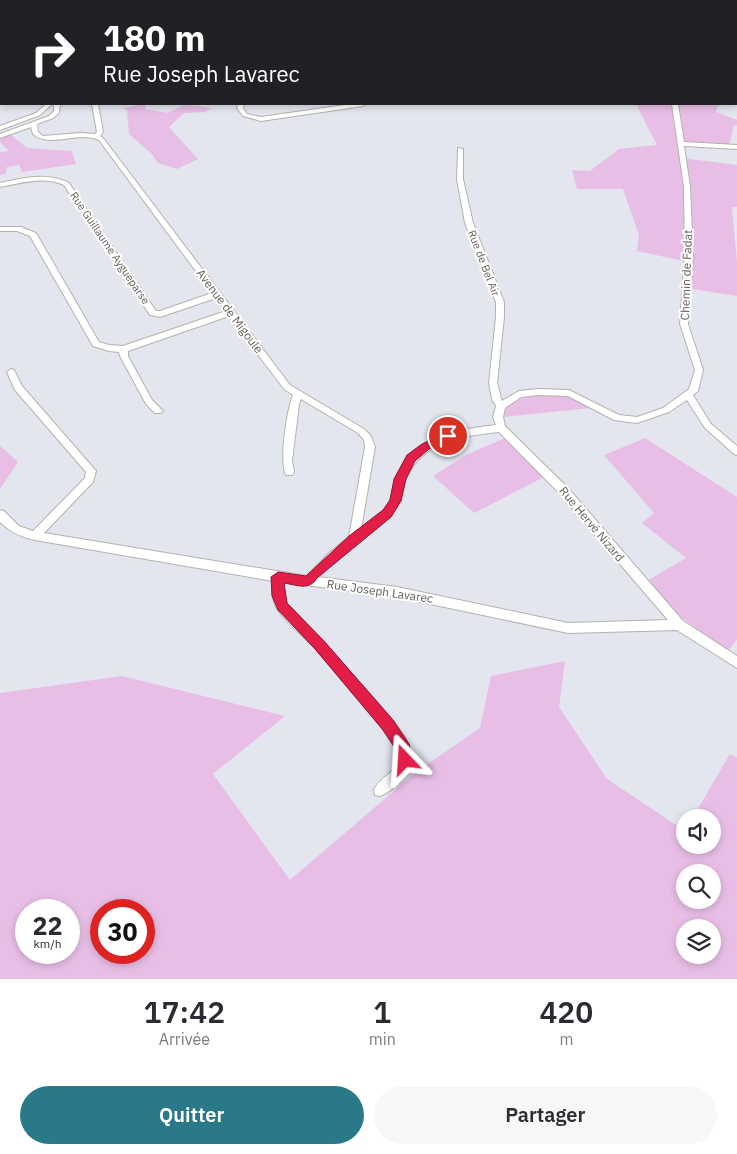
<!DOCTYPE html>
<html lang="fr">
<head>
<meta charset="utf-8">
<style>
  :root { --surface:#fff; --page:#f7f7f7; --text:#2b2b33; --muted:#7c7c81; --accent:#297989 }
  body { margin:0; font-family:"IBM Plex Sans",sans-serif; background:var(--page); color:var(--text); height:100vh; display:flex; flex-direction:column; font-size:19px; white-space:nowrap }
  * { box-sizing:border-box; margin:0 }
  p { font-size:16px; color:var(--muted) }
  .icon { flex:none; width:28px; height:28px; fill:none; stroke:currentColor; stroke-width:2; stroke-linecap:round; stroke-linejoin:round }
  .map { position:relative; height:979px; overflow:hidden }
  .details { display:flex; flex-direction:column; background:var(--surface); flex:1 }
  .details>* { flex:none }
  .guide { position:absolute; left:0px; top:0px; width:738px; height:105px; box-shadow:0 2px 8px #0003; background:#202124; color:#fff; overflow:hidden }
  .controls { position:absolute; left:676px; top:809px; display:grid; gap:10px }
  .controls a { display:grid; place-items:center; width:45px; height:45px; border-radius:50%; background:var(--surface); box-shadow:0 2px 8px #0003; font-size:25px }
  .speed { position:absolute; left:15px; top:899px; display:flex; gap:10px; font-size:25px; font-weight:700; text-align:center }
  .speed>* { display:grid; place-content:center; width:65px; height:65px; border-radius:50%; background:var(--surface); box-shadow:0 2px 8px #0003; line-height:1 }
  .speed small { font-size:12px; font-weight:400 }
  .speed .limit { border:8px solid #d22; background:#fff; color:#111 }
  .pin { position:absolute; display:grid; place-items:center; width:42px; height:42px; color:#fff; margin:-21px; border:2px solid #fff; border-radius:50%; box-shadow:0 1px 5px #0007 }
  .me { position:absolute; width:55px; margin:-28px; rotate:340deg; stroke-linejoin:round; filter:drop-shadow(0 0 4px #0008) }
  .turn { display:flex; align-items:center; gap:18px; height:105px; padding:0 20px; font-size:22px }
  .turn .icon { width:65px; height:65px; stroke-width:2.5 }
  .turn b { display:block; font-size:35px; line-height:42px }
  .eta { display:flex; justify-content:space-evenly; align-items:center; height:85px; text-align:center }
  .eta b { font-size:30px; font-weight:600; line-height:35px }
  .action { display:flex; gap:10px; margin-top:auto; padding:10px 20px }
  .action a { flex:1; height:58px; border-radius:30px; background:var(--accent); color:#fff; font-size:20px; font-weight:600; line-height:58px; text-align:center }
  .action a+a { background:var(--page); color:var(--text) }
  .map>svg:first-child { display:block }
</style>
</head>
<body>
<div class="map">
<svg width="737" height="979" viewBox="0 0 737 979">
  <rect width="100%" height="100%" fill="#e3e5ef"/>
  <g fill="#e8bee6" fill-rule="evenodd">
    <path d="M 146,104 L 145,109 L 168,113 L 184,105 L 212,108 L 205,112 L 184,113 L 169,127 L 198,159 L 177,169 L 158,163 L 151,153 L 129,134 L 127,110 L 123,108 Z"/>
    <path d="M 636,104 L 718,104 L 716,112 L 737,120 L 737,125 L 734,125 L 729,145 L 679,142 L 681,158 L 737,165 L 737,207 L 732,207 L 737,263 L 737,296 L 692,289 L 693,263 L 637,251 L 639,235 L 623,189 L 577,189 L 572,170 L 590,171 L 619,149 L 657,145 Z"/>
    <path d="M 10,134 L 27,148 L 72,151 L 76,164 L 22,172 L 19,165 L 7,167 L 6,174 L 0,175 L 0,152 L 9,151 L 0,142 L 0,137 Z"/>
    <path d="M 555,395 L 568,396 L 590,408 L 502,417 C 509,394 535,397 555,395 Z"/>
    <path d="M 505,438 L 546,476 L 474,513 L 433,476 L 466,455 Z"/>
    <path d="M 645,438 L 737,497 L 737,639 L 728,651 L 667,607 L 645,582 L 686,558 L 642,523 L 654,513 L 604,455 Z"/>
    <path d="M 0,446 L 18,462 L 0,489 Z"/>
    <path d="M 565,661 L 559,707 L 607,779 L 685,831 L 685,845 L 712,845 L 712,818 L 693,817 L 730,754 L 737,758 L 737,979 L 0,979 L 0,693 L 122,676 L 285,716 L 213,774 L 290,880 L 415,773 L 480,728 L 491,676 ZM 712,872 L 712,900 L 685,900 L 685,872 ZM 26,910 L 69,910 L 69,952 L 26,952 ZM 101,910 L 144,910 L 144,952 L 101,952 ZM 685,928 L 712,928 L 712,955 L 685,955 Z"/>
  </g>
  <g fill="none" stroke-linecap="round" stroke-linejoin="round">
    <g stroke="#b4b2ac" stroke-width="2">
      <g id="minor">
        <path d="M 125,0 L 131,0 L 131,1 L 126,1 Z"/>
        <path d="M 168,0 L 174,0 L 174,1 L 169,1 Z"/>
        <path d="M 241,0 L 248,0 L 249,1 L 243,1 Z"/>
        <path d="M 535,0 L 545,0 L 546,1 L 537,1 Z"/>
        <path d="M 612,0 L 620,0 L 621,1 L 614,1 Z"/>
        <path d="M 726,0 L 734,0 L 735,1 L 728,1 Z"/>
        <path d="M 1,5 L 1,9 L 0,10 L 0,6 Z"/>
        <path d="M 1,30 L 1,34 L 0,35 L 0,31 Z"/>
        <path d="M 46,104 L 52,104 L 40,115 L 0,130 L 0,126 L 36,113 Z"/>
        <path d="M 54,104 L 60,104 L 59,113 L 53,118 L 37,124 L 38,132 L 43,136 L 81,133 L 95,134 L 97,132 L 92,104 L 98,104 L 103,132 L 100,136 L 103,138 L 290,385 L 364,429 L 371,436 L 375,447 L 361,529 C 371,522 384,514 389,502 C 392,495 393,487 396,480 C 413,436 454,430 496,425 L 493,417 L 496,406 L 492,399 L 489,383 L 496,317 L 496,302 L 465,223 L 457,179 L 458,148 L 463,149 L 463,179 L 473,223 L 504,302 L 504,317 L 497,383 L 502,401 L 519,391 L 538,389 L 569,390 L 619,415 L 637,417 L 663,408 L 689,389 L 695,370 L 680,324 L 685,256 L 684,187 L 672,104 L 678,104 L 684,142 L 737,145 L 737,149 L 684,146 L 690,187 L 693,256 L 688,324 L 703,370 L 698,391 L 693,395 L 711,424 L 737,446 L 737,455 L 734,454 L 705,428 L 687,400 L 669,412 L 637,423 L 614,420 L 568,396 L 538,395 L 521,397 L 505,408 L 503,417 L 505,426 L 568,488 L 683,621 L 737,656 L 737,668 L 677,630 L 568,633 L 397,597 L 283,582 L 284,596 L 287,604 C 318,636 347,669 377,702 C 386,713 407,735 410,749 C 415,767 397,790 380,796 L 375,795 L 374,790 C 379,777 398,773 398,758 C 399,742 330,664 316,649 C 304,636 288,625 278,610 C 272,602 272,591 273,581 L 35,540 C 21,537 10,532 0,522 L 0,510 L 4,511 L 19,526 L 33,531 L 85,478 L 86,472 L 15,390 L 7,372 L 11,369 L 14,370 L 22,386 L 96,471 L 93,482 L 44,533 L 307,576 L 329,553 L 349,537 L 365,447 L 364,440 L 358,433 L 301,399 L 299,404 L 292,461 L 294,472 L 292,475 L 286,475 C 279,460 287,410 293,395 L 284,389 L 229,316 L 128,351 L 128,356 L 152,400 L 163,411 L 161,413 L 155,413 L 146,404 L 120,356 L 119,352 L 109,351 L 93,346 L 30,236 L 17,231 L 0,231 L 0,227 L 21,227 L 36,233 L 99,342 L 109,345 L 123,346 L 226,311 L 216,298 L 160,317 L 150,315 L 64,185 C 43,176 22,183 0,187 L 0,183 C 24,178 46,172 69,183 L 156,311 L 160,311 L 212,293 L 99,140 C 78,130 51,149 33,134 L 31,127 L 0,138 L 0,134 L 49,116 L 54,111 ZM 499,432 L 560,494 L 668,620 L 568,623 L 397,587 L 318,577 C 329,567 340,555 352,546 C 365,536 380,528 391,515 C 401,504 400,489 407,476 C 425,440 463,436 499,432 Z"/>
        <path d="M 238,104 L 244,104 L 243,108 L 247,114 L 261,117 L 352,104 L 366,104 L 363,106 L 261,121 L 243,116 L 237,108 Z"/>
      </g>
    </g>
    <use href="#minor" fill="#fff" fill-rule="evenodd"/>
  </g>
  <path fill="#e11d48" stroke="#92132f" d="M 448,432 L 452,434 L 452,439 L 429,449 L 415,461 L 406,479 L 401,501 L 391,517 L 317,578 C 309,591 297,585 284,583 L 287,603 L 324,641 L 393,720 L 409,744 L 412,760 L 410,765 L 405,767 L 400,765 L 397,751 L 383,730 L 315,649 L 278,610 L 272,596 L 271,577 L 278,572 L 306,576 L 349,536 L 383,510 L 390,500 L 394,479 L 407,455 L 422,444 Z"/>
  <g text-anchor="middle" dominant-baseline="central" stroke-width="4" stroke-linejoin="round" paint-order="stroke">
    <g font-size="11" fill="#65615b" stroke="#fff">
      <text transform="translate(110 248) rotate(56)">Rue Guillaume Aygueparse</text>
      <text transform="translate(484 263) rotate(69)">Rue de Bel Air</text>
    </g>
    <g font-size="12" fill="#65615b" stroke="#fff">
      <text transform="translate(686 275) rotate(-88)">Chemin de Fadat</text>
      <text transform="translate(230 311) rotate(53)">Avenue de Migoule</text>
      <text transform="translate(592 524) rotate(50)">Rue Hervé Nizard</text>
      <text transform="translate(380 591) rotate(8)">Rue Joseph Lavarec</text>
    </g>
  </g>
</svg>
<div class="controls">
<a><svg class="icon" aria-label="sound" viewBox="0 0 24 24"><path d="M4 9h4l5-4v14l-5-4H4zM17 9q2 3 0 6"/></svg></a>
<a><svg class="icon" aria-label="search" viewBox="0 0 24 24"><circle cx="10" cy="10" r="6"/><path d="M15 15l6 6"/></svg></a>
<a><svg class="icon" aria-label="layers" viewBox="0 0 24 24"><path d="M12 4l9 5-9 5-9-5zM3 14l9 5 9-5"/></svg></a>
</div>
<div class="speed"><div>22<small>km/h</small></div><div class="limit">30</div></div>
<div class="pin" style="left:448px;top:436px;background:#d93025"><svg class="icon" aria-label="arrive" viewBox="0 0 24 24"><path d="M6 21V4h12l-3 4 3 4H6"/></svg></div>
<svg class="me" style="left:405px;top:760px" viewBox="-20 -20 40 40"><path d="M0-17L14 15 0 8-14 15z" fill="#e11d48" stroke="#fff" stroke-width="4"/></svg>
<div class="guide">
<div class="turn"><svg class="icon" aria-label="right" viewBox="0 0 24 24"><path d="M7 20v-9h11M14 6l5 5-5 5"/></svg><div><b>180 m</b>Rue Joseph Lavarec</div></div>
</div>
</div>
<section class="details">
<div class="eta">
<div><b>17:42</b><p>Arrivée</p></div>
<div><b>1</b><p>min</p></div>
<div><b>420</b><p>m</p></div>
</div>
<div class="action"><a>Quitter</a><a>Partager</a></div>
</section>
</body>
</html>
